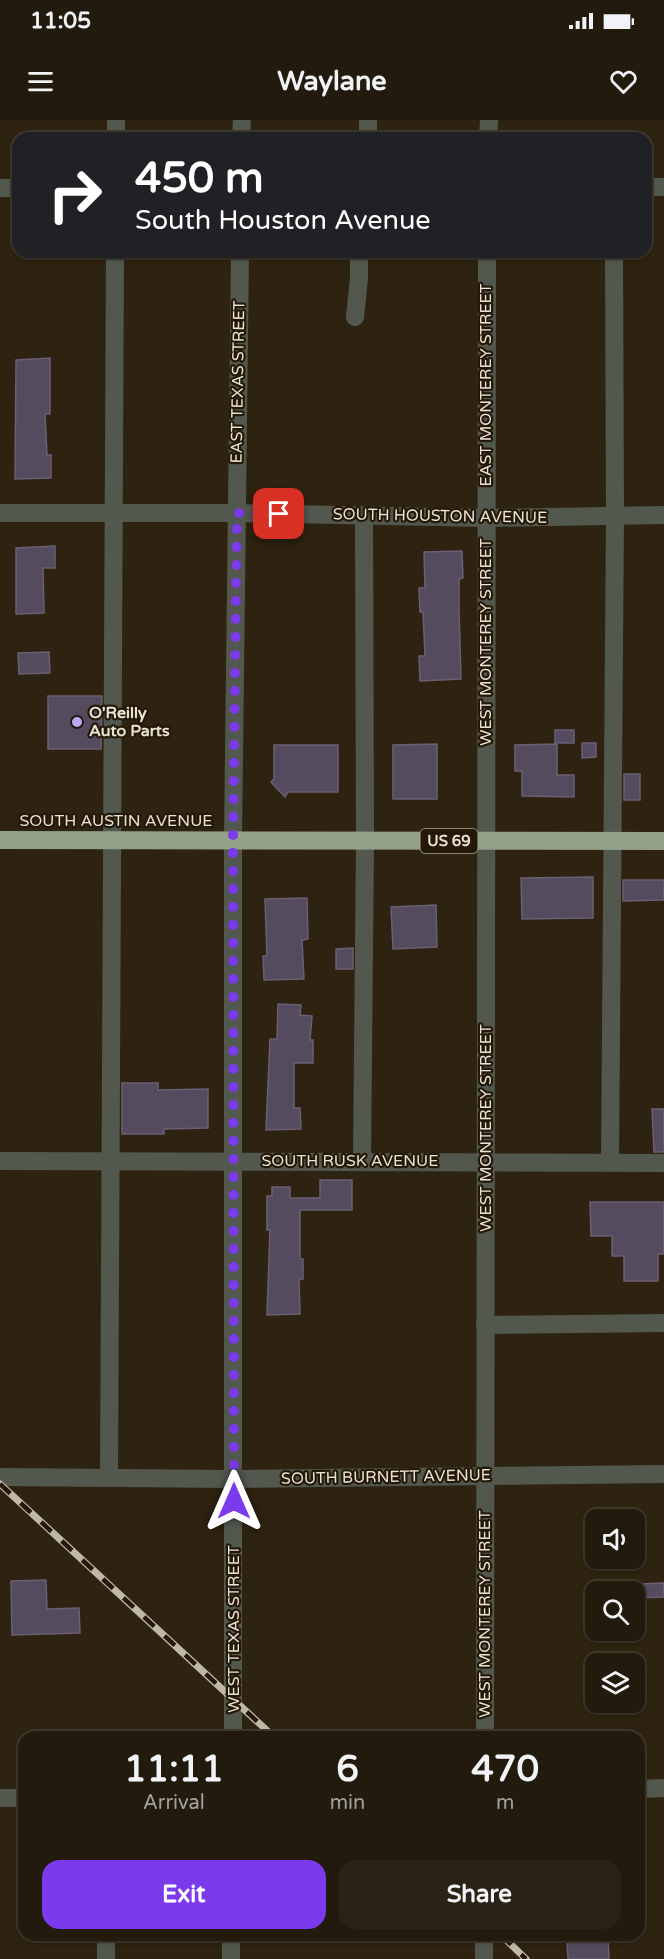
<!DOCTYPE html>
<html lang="en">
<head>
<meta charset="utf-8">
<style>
  :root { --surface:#221a0c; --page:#2a2315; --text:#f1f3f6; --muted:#a2a19d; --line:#3f382d; --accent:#7c3aed }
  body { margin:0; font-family:"Varela Round",sans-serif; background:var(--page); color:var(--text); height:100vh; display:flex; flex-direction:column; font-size:22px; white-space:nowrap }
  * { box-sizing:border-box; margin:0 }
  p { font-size:20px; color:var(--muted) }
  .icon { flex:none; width:33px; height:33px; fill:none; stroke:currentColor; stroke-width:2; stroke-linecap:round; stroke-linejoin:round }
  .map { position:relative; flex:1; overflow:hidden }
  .details { position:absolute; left:18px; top:1611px; width:627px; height:210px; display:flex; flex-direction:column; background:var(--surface); border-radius:18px; box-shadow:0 2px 4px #0004,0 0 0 2px var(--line) }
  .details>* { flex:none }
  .hud { position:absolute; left:12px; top:12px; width:640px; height:126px; border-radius:18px; box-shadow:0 2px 4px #0004,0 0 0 2px var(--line); background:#202124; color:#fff; overflow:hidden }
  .tools { position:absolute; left:585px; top:1389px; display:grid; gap:12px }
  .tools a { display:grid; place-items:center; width:60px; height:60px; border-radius:12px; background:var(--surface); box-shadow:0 2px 4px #0004,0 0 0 2px var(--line); font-size:30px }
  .pin { position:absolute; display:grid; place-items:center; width:51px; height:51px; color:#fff; margin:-26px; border-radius:12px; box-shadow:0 3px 9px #0006 }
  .me { position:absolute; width:66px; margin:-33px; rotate:0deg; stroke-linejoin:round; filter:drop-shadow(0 0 4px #0008) }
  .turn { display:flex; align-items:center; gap:21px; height:126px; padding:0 24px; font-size:27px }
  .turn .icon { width:78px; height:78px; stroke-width:2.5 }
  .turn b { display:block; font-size:42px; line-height:51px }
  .eta { display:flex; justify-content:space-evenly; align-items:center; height:102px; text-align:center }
  .eta b { font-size:36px; font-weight:800; line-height:42px }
  .button { display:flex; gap:12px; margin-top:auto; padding:12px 24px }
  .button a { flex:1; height:69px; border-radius:18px; background:var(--accent); color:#fff; font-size:24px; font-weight:800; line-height:69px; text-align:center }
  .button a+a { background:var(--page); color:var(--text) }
  .status { display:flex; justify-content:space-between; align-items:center; height:42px; padding:0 30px; background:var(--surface); direction:ltr }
  .status svg { height:16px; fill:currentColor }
  header { display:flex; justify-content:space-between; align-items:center; height:78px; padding:0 24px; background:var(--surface); font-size:27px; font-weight:800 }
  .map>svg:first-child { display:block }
</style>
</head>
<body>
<div class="status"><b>11:05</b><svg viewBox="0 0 49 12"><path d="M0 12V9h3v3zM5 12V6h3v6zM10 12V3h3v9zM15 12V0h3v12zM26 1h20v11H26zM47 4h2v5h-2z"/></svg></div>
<header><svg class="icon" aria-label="menu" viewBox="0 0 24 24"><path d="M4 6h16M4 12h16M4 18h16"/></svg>Waylane<svg class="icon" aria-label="heart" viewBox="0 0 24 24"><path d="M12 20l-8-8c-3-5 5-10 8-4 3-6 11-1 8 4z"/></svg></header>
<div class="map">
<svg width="664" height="1839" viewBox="0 0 664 1839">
  <rect width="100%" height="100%" fill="#2e2310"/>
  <g fill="#554b5f" stroke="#6a5f74" stroke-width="1.5">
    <path d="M 50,238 L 50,294 L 45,294 L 47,335 L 51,335 L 51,358 L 15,359 L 16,240 Z"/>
    <path d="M 55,426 L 55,448 L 43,448 L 44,493 L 16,494 L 16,428 Z"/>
    <path d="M 462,431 L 463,458 L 459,459 L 459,490 L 461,559 L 420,561 L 419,536 L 425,536 L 423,492 L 420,492 L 419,468 L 425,468 L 424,432 Z"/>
    <path d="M 49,532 L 50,553 L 19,554 L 18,533 Z"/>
    <path d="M 48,576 L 102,576 L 101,629 L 48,629 Z"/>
    <rect x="555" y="610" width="19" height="13"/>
    <path d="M 582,623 L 596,623 L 596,637 L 582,638 Z"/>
    <path d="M 437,624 L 437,679 L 393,679 L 393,625 Z"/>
    <path d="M 557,624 L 557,655 L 574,655 L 574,677 L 522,676 L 522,651 L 515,651 L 515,625 Z"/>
    <path d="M 274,625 L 338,625 L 338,672 L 288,672 L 285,677 L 271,662 L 274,659 Z"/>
    <rect x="624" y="654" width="16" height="26"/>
    <path d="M 593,757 L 593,798 L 522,799 L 521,758 Z"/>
    <path d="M 623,760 L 664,760 L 664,780 L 623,781 Z"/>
    <path d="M 307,778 L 308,819 L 302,820 L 304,859 L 264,860 L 263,836 L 267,836 L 265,779 Z"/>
    <path d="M 436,785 L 437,827 L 393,829 L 391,787 Z"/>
    <path d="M 353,828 L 353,849 L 336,849 L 336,829 Z"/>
    <path d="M 278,884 L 301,885 L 300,895 L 312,896 L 310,920 L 313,920 L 313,943 L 294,943 L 294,988 L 300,988 L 301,1009 L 266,1010 L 270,919 L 277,919 Z"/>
    <path d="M 122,963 L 158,963 L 158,970 L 208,969 L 208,1008 L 164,1009 L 164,1014 L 122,1014 Z"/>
    <path d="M 652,989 L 664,989 L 664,1032 L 654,1032 Z"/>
    <path d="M 320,1060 L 352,1060 L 352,1090 L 300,1090 L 300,1139 L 303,1139 L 303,1159 L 299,1159 L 300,1194 L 267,1195 L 270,1110 L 267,1110 L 267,1076 L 272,1076 L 272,1067 L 290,1067 L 290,1078 L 320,1078 Z"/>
    <path d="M 590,1082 L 664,1082 L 664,1134 L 658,1134 L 658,1161 L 624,1161 L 624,1136 L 612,1136 L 612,1116 L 591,1116 Z"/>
    <path d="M 46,1460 L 47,1489 L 79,1488 L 80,1513 L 12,1515 L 11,1461 Z"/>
    <path d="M 664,1463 L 664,1477 L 640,1478 L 640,1464 Z"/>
    <path d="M 587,1815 L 608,1815 L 609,1839 L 568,1839 L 567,1821 L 587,1820 Z"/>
  </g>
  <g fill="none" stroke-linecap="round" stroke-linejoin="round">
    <g stroke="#53584f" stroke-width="18">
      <path d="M 116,18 L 116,0"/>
      <path d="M 241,18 L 242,0"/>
      <path d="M 368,18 L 368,0"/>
      <path d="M 488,18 L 489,0"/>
      <path d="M 646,67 L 664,67"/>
      <path d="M 0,68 L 18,68"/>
      <path d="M 355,197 L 359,158 L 359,132"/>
      <path d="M 0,393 L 237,393 L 486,398 L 664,395"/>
      <path d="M 0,1041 L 664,1043"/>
      <path d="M 362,1041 L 365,721 L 364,396"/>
      <path d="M 610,1042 L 615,396 L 614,132"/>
      <path d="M 485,1205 L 664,1203"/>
      <path d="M 0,1357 L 234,1359 L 664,1354"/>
      <path d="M 109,1358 L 115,132"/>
      <path d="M 233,1617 L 233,720 L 240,132"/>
      <path d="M 485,1617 L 487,132"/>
      <path d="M 639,1669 L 664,1668"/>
      <path d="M 0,1678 L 24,1678"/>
      <path d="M 106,1815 L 106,1839"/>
      <path d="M 231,1839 L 231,1815"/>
      <path d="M 484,1839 L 484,1815"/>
    </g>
    <path stroke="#92a089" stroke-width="18" d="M 0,720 L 664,721"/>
    <g stroke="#bfb7a9" stroke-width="7">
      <g id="rail">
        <path d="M 0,1364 L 274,1617"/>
        <path d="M 501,1815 L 526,1839"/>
      </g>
    </g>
    <use href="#rail" stroke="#241906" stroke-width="4.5" stroke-dasharray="14" stroke-linecap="butt"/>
  </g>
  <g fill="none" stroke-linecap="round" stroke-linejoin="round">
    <path stroke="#7c3aed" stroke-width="10" stroke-dasharray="0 18" d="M 234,1381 L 233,720 L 237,393 L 279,394"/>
  </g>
  <circle fill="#b6abf8" stroke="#241906" stroke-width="2" cx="77" cy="602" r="6"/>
  <g text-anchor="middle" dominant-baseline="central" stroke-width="4.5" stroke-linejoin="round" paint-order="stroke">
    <rect fill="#241906" stroke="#afa698" stroke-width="1.5" x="420.5" y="709" width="57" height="24" rx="4.5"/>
    <g font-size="15" font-weight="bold" fill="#eae2d6">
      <text x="449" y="721">US 69</text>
    </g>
    <g font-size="16" fill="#eae2d6" stroke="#241906">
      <text transform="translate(238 262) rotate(-89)">EAST TEXAS STREET</text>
      <text transform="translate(486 265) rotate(-90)">EAST MONTEREY STREET</text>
      <text transform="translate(440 396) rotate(1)">SOUTH HOUSTON AVENUE</text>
      <text transform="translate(486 522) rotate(-90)">WEST MONTEREY STREET</text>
      <text x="116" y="701">SOUTH AUSTIN AVENUE</text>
      <text transform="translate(486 1008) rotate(-90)">WEST MONTEREY STREET</text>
      <text x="350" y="1041">SOUTH RUSK AVENUE</text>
      <text transform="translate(386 1357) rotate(-1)">SOUTH BURNETT AVENUE</text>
      <text transform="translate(485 1494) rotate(-90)">WEST MONTEREY STREET</text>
      <text transform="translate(234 1509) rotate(-90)">WEST TEXAS STREET</text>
    </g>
    <g font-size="16" font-weight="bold" fill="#eae2d6" stroke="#241906" text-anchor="start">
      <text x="89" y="593">O'Reilly<tspan x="89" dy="18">Auto Parts</tspan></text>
    </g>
  </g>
</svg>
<div class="tools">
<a><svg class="icon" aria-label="sound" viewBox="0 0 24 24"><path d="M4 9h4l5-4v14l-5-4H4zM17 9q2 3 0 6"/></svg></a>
<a><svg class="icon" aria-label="search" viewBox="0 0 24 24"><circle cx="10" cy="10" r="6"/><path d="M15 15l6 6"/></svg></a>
<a><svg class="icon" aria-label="layers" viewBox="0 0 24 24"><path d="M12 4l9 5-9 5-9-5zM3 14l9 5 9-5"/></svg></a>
</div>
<div class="pin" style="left:279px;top:394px;background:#d93025"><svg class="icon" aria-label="arrive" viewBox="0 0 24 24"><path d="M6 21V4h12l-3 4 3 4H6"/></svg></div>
<svg class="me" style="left:234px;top:1381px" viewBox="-20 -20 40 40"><path d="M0-17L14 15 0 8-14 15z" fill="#7c3aed" stroke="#fff" stroke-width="4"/></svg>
<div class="hud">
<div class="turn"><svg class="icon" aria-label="right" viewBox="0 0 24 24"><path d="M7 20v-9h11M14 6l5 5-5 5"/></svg><div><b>450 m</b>South Houston Avenue</div></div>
</div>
<section class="details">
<div class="eta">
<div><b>11:11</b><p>Arrival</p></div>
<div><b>6</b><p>min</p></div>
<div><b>470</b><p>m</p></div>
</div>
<div class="button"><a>Exit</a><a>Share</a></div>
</section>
</div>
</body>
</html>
